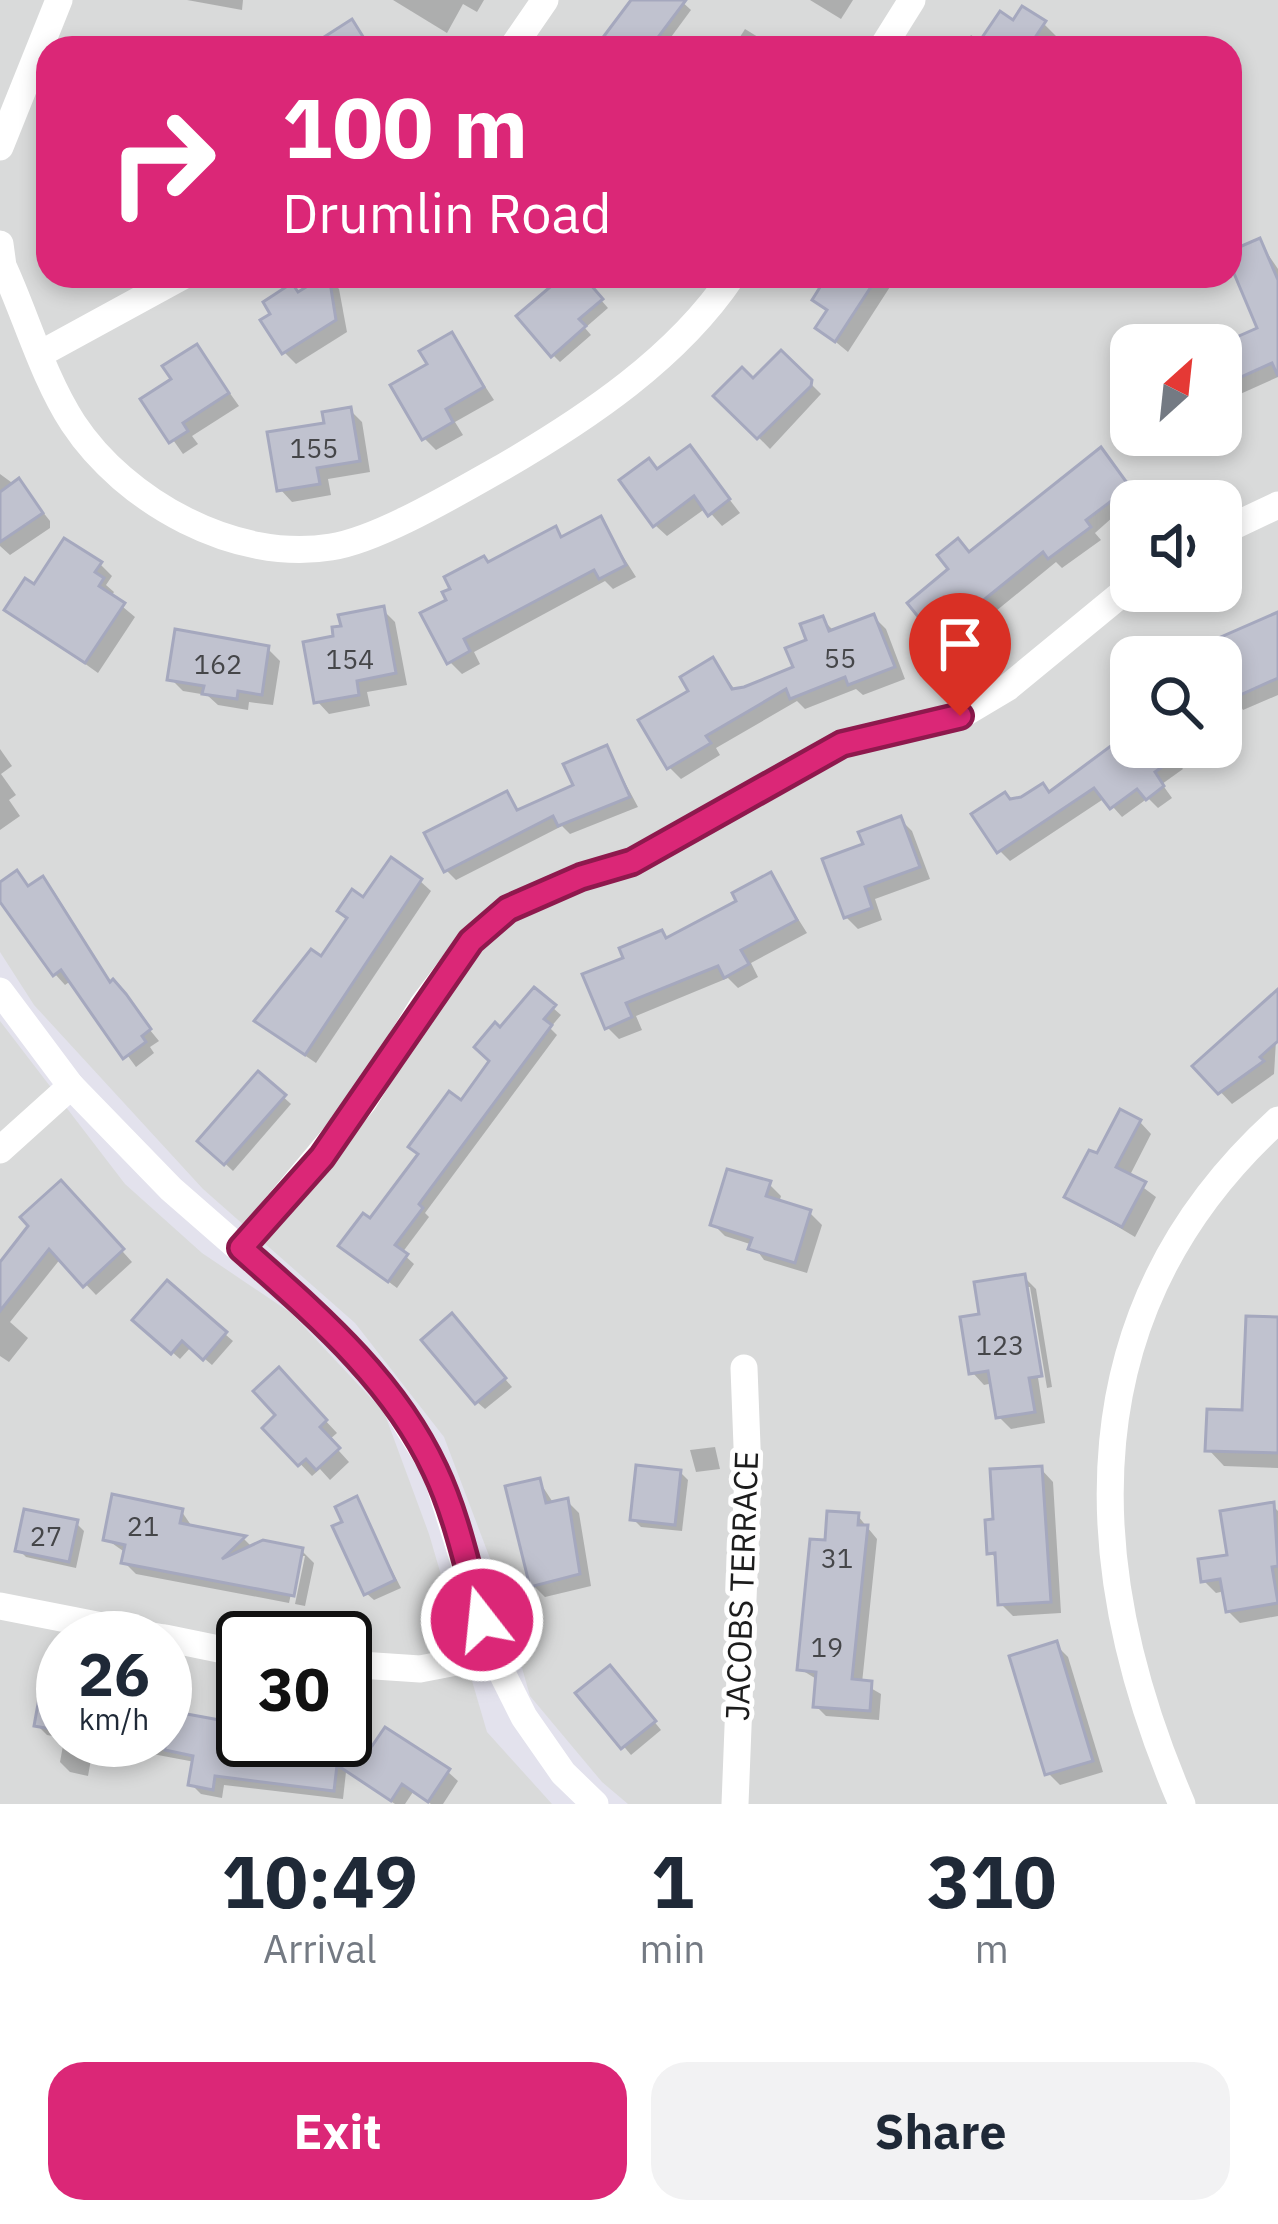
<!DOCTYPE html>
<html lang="en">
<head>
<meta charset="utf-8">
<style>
  :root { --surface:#fff; --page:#f2f2f3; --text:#1f2937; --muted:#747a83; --accent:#db2777 }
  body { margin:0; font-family:"IBM Plex Sans",sans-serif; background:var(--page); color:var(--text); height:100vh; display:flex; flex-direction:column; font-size:45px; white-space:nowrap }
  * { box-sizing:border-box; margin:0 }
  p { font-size:39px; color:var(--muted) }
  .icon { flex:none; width:66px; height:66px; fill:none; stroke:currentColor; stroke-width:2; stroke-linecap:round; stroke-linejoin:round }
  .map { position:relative; height:1804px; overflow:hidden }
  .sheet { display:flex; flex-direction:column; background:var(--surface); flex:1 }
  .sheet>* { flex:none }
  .top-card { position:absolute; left:36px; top:36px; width:1206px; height:252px; border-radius:36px; box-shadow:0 6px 18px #0003; background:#db2777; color:#fff; overflow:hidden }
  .needle { width:78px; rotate:27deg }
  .controls { position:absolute; left:1110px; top:324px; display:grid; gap:24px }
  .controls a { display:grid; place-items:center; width:132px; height:132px; border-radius:24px; background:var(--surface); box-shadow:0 6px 18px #0003; font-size:60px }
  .speed { position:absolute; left:36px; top:1611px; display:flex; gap:24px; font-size:60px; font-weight:700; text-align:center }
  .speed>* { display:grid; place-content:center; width:156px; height:156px; border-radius:50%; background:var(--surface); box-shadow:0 6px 18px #0003; line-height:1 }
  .speed small { font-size:30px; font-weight:400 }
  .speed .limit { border:6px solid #111; border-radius:18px; background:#fff; color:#111 }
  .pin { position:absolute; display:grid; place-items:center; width:102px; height:102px; color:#fff; margin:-123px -51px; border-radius:50% 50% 50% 0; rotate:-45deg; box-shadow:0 0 12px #0007 }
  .pin .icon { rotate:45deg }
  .me { position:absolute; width:132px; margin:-66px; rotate:344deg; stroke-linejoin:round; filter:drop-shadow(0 0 9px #0008) }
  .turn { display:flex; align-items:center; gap:42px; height:252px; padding:0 48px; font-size:54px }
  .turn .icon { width:156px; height:156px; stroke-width:2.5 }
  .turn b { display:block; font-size:84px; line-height:102px }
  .eta { display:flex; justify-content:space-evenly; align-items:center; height:204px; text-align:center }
  .eta b { font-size:72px; font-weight:700; line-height:84px }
  .action { display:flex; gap:24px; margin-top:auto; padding:24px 48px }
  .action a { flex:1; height:138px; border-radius:36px; background:var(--accent); color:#fff; font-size:48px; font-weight:700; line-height:138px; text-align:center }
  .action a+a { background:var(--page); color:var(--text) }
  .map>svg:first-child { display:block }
</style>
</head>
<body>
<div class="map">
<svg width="1278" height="1804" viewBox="0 0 1278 1804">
  <rect width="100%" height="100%" fill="#e3e2ed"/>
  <g fill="#d9dada" fill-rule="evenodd">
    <path d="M 0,0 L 1278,0 L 1278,1804 L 628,1804 L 602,1782 L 530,1696 L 494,1569 L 444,1437 L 355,1323 L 203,1189 L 34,1005 L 0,952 ZM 48,48 L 1230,48 L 1230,276 L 48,276 ZM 1131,345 L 1221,345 L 1221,435 L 1131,435 ZM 1131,501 L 1221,501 L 1221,591 L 1131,591 ZM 1131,657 L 1221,657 L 1221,747 L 1131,747 Z"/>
    <path d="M 0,1021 L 125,1184 L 202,1253 L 291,1313 L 384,1412 L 429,1534 L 487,1732 L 552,1804 L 0,1804 ZM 63,1638 L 165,1638 L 165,1740 L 63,1740 ZM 243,1638 L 345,1638 L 345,1740 L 243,1740 Z"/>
  </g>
  <g fill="#0003">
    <path d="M 187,0 L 243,0 L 242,10 Z"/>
    <path d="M 393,0 L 484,0 L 477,12 L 463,4 L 447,33 Z"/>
    <path d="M 635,0 L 680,0 L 691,10 L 663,48 L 622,48 Z"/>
    <path d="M 810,0 L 853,0 L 841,19 Z"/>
    <path d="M 1013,24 L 1044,24 L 1056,36 L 1048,48 L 962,48 L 971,35 L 982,43 Z"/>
    <path d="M 745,29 L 776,48 L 733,48 Z"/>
    <path d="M 129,39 L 150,48 L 126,48 Z"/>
    <path d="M 1259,241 L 1278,269 L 1278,377 L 1238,395 L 1221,372 L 1221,348 L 1261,330 L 1230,254 Z"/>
    <path d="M 408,276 L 437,276 L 419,288 Z"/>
    <path d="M 568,276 L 580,276 L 608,308 L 585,328 L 591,335 L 560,362 L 553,355 Z"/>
    <path d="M 831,276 L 897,276 L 848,352 L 819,328 L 828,312 L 815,299 Z"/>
    <path d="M 328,277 L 339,289 L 347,332 L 296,364 L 284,352 L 300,295 Z"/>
    <path d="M 452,336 L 494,400 L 455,422 L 463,435 L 436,450 L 424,438 L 431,365 Z"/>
    <path d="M 197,347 L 239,406 L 192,436 L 198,444 L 183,454 L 145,400 L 175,380 Z"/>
    <path d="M 781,354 L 821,394 L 770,449 L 718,396 L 753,382 Z"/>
    <path d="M 350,410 L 362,422 L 370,472 L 328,479 L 331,495 L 292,502 L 280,489 L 328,426 Z"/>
    <path d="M 690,449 L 740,513 L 722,526 L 706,508 L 667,536 L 655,525 L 659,471 Z"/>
    <path d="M 1112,463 L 1140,500 L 1131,501 L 1095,533 L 1101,540 L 1062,568 L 1056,562 L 985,620 L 990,626 L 954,654 L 911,604 L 971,555 Z"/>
    <path d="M 0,474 L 15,485 L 19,482 L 50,521 L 50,528 L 10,555 L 0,546 Z"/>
    <path d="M 600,520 L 636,577 L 613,589 L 605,581 L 474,652 L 480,664 L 462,674 L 450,662 L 454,590 L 556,530 L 564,539 Z"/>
    <path d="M 100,564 L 112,576 L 106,585 L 114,592 L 111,597 L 135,617 L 98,673 L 8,609 L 35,588 Z"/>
    <path d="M 383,610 L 395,622 L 407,685 L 367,692 L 370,706 L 329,714 L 317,701 L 337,639 Z"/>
    <path d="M 1278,615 L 1278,695 L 1243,710 L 1221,675 L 1221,657 L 1213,657 Z"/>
    <path d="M 874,617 L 886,629 L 905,679 L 863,695 L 856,689 L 805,709 L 797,701 L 716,748 L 720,755 L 681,779 L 669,767 L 692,692 L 713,661 L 736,691 L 797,669 L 822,619 L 835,632 Z"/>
    <path d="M 268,649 L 280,661 L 273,705 L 249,702 L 248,710 L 218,705 L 207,695 L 183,691 L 171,679 Z"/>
    <path d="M 1131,735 L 1131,747 L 1166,747 L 1183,769 L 1162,784 L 1172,798 L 1158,808 L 1148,798 L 1122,817 L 1105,798 L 1010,861 L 1000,851 L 1011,802 L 1050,794 Z"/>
    <path d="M 0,749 L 12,766 L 1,774 L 16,795 L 9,800 L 20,816 L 0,830 Z"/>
    <path d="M 607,749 L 638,807 L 570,834 L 562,826 L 456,880 L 446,870 L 507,794 L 520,812 L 577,787 Z"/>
    <path d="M 900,819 L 912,831 L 930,879 L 875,899 L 882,920 L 858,929 L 846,917 L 867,846 Z"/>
    <path d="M 17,874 L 30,889 L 43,880 L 53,890 L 112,984 L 159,1041 L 150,1047 L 154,1053 L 136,1067 L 72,980 L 65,985 L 55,974 L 0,897 L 0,886 Z"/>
    <path d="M 771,876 L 807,933 L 751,963 L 758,977 L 738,988 L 728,978 L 636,1016 L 642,1030 L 619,1039 L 607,1027 L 627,959 L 662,933 L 668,940 L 740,902 Z"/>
    <path d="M 420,881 L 431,891 L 316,1063 L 268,1030 L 363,901 Z"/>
    <path d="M 535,992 L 561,1015 L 550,1028 L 557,1035 L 425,1213 L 429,1217 L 402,1253 L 414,1264 L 397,1288 L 350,1253 L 493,1061 L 501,1031 Z"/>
    <path d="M 1278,1008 L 1274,1074 L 1232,1104 L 1196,1066 Z"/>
    <path d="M 259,1075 L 291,1104 L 233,1171 L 201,1141 Z"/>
    <path d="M 1140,1122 L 1151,1134 L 1129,1177 L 1156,1197 L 1135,1237 L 1068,1197 L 1098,1157 Z"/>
    <path d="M 769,1184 L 781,1196 L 779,1203 L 810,1213 L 822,1225 L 807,1273 L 764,1260 L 753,1245 L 725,1236 L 713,1224 Z"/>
    <path d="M 72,1195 L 132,1262 L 96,1295 L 61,1258 L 10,1322 L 28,1338 L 9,1362 L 0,1356 L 0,1267 L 32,1226 Z"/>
    <path d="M 1024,1277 L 1036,1289 L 1052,1387 L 1047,1388 L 1030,1287 L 1024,1287 L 1045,1423 L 1011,1429 L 999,1417 L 993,1383 L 984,1385 L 972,1372 L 982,1316 Z"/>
    <path d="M 167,1284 L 233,1341 L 212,1365 L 191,1347 L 180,1359 L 144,1327 Z"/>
    <path d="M 1278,1320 L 1278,1468 L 1224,1466 L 1208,1449 L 1245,1413 Z"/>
    <path d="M 459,1325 L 512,1387 L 485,1409 L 477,1402 Z"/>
    <path d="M 279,1371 L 337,1433 L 329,1440 L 349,1462 L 330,1480 L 320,1469 L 312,1476 L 266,1428 L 279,1415 Z"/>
    <path d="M 715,1447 L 720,1469 L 696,1472 L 690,1450 Z"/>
    <path d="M 1041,1469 L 1053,1482 L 1061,1613 L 1013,1616 L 1001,1604 L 999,1561 L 990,1552 L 996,1522 Z"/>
    <path d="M 680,1472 L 688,1480 L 682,1531 L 641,1527 L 633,1519 Z"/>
    <path d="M 539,1481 L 554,1504 L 567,1501 L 579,1513 L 591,1586 L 545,1597 L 533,1585 Z"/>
    <path d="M 356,1500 L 401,1588 L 374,1600 L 366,1593 L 346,1523 Z"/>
    <path d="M 1273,1506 L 1278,1511 L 1278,1616 L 1240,1623 L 1228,1611 L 1225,1591 L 1216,1593 L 1204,1581 Z"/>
    <path d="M 182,1512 L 193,1528 L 244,1539 L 253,1548 L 302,1551 L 314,1563 L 305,1606 L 295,1604 L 305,1556 L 299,1556 L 289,1603 L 136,1574 L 124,1562 L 126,1553 L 106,1539 Z"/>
    <path d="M 858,1516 L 877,1539 L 862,1683 L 881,1694 L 879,1720 L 826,1716 L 816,1706 L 818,1680 L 800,1669 L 827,1544 Z"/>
    <path d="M 76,1523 L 84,1531 L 76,1568 L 26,1557 L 19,1550 Z"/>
    <path d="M 1056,1645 L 1068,1657 L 1103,1772 L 1060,1785 L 1048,1773 Z"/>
    <path d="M 617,1676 L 661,1730 L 631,1755 L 580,1694 Z"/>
    <path d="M 63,1694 L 63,1738 L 47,1735 L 37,1725 Z"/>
    <path d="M 165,1713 L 223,1724 L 243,1732 L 243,1740 L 374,1749 L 448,1772 L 458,1781 L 443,1804 L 431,1804 L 413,1792 L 405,1804 L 395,1804 L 346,1772 L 343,1799 L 224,1785 L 222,1798 L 201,1794 L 191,1784 L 195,1762 L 94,1743 L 88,1776 L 70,1772 L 60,1762 L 64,1740 L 165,1740 Z"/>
  </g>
  <g fill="#c0c2cf" stroke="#a5a8be" stroke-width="3">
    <path d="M 631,0 L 686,0 L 650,48 L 620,48 L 604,36 Z"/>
    <path d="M 1022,6 L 1046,21 L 1028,48 L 975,48 L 1000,11 L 1013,20 Z"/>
    <path d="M 352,19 L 370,48 L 307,48 Z"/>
    <path d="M 1260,238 L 1278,280 L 1278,376 L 1272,363 L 1221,386 L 1221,344 L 1257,328 L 1230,264 L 1230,251 Z"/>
    <path d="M 324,276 L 329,276 L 336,320 L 282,354 L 260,320 L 270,314 L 263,302 L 292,283 L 298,292 Z"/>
    <path d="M 563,276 L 583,276 L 603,299 L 579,319 L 586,326 L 551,357 L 516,316 Z"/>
    <path d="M 827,276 L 878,276 L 835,342 L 815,328 L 827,310 L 812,300 Z"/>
    <path d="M 452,332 L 484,387 L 446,409 L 453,422 L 422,440 L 390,385 L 427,364 L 419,351 Z"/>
    <path d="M 197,344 L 229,393 L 183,423 L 188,431 L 169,443 L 140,399 L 171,379 L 162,366 Z"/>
    <path d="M 781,350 L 812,380 L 811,386 L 757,439 L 713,396 L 742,367 L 753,378 Z"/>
    <path d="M 351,407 L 360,461 L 317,468 L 320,484 L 277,491 L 267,432 L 324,423 L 322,412 Z"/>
    <path d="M 690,445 L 730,499 L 708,516 L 694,496 L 653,527 L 619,480 L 649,458 L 657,469 Z"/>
    <path d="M 1101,447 L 1130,487 L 1086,520 L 1091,527 L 1048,559 L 1043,552 L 975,607 L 980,613 L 940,644 L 907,603 L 948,569 L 937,555 L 958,538 L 969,552 Z"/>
    <path d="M 19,478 L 43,513 L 0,542 L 0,492 Z"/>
    <path d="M 601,516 L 626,565 L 599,579 L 594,570 L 464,639 L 470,651 L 447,664 L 420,613 L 446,600 L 442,592 L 450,589 L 444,577 L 484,556 L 488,562 L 556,526 L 561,537 Z"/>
    <path d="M 64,538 L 102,562 L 95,572 L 104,578 L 99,586 L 125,603 L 85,663 L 4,610 L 25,578 L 34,584 Z"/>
    <path d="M 384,606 L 396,673 L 357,681 L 359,695 L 314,703 L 303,642 L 333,636 L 332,627 L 341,626 L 338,615 Z"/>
    <path d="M 1278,612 L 1278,678 L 1229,700 L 1221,683 L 1221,657 L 1175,657 Z"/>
    <path d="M 874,614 L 895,667 L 848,685 L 845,677 L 790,699 L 786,689 L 706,736 L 711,743 L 667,769 L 638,720 L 688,691 L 680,677 L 713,657 L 732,689 L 744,687 L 793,667 L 785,648 L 806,640 L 800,624 L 823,616 L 829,631 Z"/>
    <path d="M 175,629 L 269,646 L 262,695 L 238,691 L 237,699 L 202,694 L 204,686 L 167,680 Z"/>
    <path d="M 1131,731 L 1131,747 L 1190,747 L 1155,772 L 1164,786 L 1146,800 L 1137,789 L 1110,809 L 1094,788 L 997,853 L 971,814 L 1005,792 L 1010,799 L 1021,797 L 1043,783 L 1049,792 Z"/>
    <path d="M 607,745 L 630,797 L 558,826 L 553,816 L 444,872 L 424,833 L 507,791 L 517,810 L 573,785 L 563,764 Z"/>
    <path d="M 901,816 L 920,867 L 865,887 L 872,908 L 844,918 L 822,859 L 863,844 L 858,832 Z"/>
    <path d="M 391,857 L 422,879 L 305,1055 L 254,1021 L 311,949 L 321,956 L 347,918 L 337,911 L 352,889 L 363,897 Z"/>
    <path d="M 17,870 L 28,886 L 43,876 L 110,982 L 113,979 L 126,994 L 151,1029 L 142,1036 L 146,1042 L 123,1059 L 61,970 L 53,976 L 0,902 L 0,882 Z"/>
    <path d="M 771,872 L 797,920 L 741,950 L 749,964 L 724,978 L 718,966 L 626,1003 L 632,1017 L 605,1029 L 582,974 L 623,958 L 619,948 L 662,930 L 666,938 L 736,901 L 732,893 Z"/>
    <path d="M 534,987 L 556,1005 L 544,1019 L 552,1025 L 419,1204 L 423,1208 L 395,1245 L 408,1254 L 388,1282 L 338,1246 L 363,1213 L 370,1218 L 418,1154 L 408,1147 L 449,1091 L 461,1100 L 489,1061 L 474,1047 L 495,1022 L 500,1027 Z"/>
    <path d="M 1278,989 L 1278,1041 L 1260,1057 L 1264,1061 L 1218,1094 L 1192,1066 Z"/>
    <path d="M 258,1071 L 286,1095 L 224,1165 L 197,1141 Z"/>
    <path d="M 1120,1109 L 1141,1120 L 1116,1167 L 1146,1182 L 1122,1227 L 1064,1197 L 1089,1150 L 1097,1153 Z"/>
    <path d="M 727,1169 L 771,1181 L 766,1196 L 811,1210 L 795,1263 L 748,1249 L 752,1238 L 710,1225 Z"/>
    <path d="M 61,1180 L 124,1249 L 83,1287 L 49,1249 L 0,1311 L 0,1262 L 28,1226 L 20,1217 Z"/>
    <path d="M 1025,1274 L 1042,1376 L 1029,1378 L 1035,1412 L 996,1418 L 988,1371 L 969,1374 L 960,1317 L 979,1314 L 974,1282 Z"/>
    <path d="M 167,1280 L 227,1332 L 203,1360 L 182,1341 L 171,1354 L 132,1320 Z"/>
    <path d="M 452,1313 L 506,1378 L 475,1404 L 421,1340 Z"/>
    <path d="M 1246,1316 L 1278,1317 L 1278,1453 L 1205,1451 L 1207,1409 L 1242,1410 Z"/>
    <path d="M 279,1367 L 327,1420 L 320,1427 L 340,1448 L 316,1470 L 306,1459 L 298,1466 L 262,1428 L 275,1415 L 253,1391 Z"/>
    <path d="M 636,1465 L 681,1470 L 675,1525 L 630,1520 Z"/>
    <path d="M 1042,1466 L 1051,1602 L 998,1605 L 995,1553 L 987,1554 L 985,1520 L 993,1519 L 990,1469 Z"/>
    <path d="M 540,1478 L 546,1503 L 568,1498 L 580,1574 L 530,1587 L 505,1486 Z"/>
    <path d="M 112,1494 L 183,1509 L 180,1523 L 246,1536 L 222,1559 L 263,1540 L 303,1548 L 294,1596 L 121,1563 L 125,1545 L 103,1540 Z"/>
    <path d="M 357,1496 L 395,1580 L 364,1595 L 332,1526 L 342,1522 L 335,1507 Z"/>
    <path d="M 1274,1502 L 1278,1566 L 1272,1567 L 1278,1603 L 1226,1612 L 1220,1579 L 1201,1582 L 1198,1559 L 1227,1555 L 1220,1511 Z"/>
    <path d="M 24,1509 L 78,1520 L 69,1562 L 15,1551 Z"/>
    <path d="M 827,1511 L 859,1513 L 858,1525 L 868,1525 L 852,1679 L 872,1681 L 870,1711 L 813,1707 L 816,1672 L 797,1670 L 810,1539 L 825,1540 Z"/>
    <path d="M 1057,1641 L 1093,1761 L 1045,1775 L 1009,1656 Z"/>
    <path d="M 610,1665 L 656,1721 L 621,1749 L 575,1693 Z"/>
    <path d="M 41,1687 L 63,1691 L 63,1731 L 34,1726 Z"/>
    <path d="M 165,1710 L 225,1721 L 224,1726 L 230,1727 L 228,1740 L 372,1746 L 385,1727 L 450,1769 L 428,1802 L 402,1784 L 391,1801 L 337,1765 L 334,1791 L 215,1776 L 213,1790 L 188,1785 L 193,1756 L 165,1750 Z"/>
  </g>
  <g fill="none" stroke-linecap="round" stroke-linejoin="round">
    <g stroke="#fff" stroke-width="27">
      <path d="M 512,48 L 545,0"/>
      <path d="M 882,48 L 912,0"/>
      <path d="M 0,147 L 59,0"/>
      <path d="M 0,244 L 3,266 C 26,316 43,377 73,423 C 125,502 236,563 331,547 C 379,540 460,491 503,467 C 587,418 677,358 732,276"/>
      <path d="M 42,353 L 183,276"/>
      <path d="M 1221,532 L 1278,505"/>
      <path d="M 0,991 L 71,1086 L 171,1189 L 329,1327 L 382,1385 L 435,1470 L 493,1655 L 524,1717 L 563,1773 L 595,1804"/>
      <path d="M 0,1150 L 71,1086"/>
      <path d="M 241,1248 L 364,1101 L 422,1006 L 471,941 L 508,909 L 582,877 L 632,863 L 842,744 L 960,716 L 1007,688 L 1131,586"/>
      <path d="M 0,1606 L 163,1638"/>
      <path d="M 165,1638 L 243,1654"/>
      <path d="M 345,1664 L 420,1669 L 493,1655"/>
      <path d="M 735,1804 L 748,1472 L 744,1368"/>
      <path d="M 1182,1804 C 1077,1561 1070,1309 1278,1120"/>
    </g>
  </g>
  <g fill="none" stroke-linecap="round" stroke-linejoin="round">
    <g stroke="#8e194d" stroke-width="30">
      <path id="route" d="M 482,1620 C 468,1571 457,1516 435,1470 C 393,1379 314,1313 241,1248 L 322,1157 L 471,941 L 508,909 L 581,877 L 632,862 L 842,744 L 960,716"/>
    </g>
    <use href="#route" stroke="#db2777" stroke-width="21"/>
  </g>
  <g text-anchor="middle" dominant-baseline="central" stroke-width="10" stroke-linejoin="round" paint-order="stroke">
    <g font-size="27" fill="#454649">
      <text x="314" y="447">155</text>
      <text x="840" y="657">55</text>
      <text x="350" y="658">154</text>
      <text x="218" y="663">162</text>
      <text x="1000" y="1344">123</text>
      <text x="143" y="1525">21</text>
      <text x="46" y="1535">27</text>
      <text x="837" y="1557">31</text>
      <text x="827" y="1646">19</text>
    </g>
    <g font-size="33" fill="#1c1c1c" stroke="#fff">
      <text transform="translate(741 1586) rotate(-88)">JACOBS TERRACE</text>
    </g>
  </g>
</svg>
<div class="controls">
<a><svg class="needle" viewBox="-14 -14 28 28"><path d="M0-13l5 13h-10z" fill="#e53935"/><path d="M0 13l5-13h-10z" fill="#747a83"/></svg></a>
<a><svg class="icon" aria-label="sound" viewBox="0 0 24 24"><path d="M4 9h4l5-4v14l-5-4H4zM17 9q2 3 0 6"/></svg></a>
<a><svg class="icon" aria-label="search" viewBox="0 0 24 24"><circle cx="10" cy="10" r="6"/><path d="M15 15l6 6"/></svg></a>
</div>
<div class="speed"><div>26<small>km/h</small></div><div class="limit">30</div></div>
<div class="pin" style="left:960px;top:716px;background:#d93025"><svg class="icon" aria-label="arrive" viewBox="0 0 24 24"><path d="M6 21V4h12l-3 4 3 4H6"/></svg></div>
<svg class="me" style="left:482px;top:1620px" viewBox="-20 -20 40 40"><circle r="17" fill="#db2777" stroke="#fff" stroke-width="3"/><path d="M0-11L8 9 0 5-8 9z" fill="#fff"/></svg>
<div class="top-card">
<div class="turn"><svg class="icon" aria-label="right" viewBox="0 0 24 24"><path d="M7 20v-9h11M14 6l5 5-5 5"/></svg><div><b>100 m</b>Drumlin Road</div></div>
</div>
</div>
<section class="sheet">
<div class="eta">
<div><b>10:49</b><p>Arrival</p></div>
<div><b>1</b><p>min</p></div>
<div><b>310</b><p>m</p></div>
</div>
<div class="action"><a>Exit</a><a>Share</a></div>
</section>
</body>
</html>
